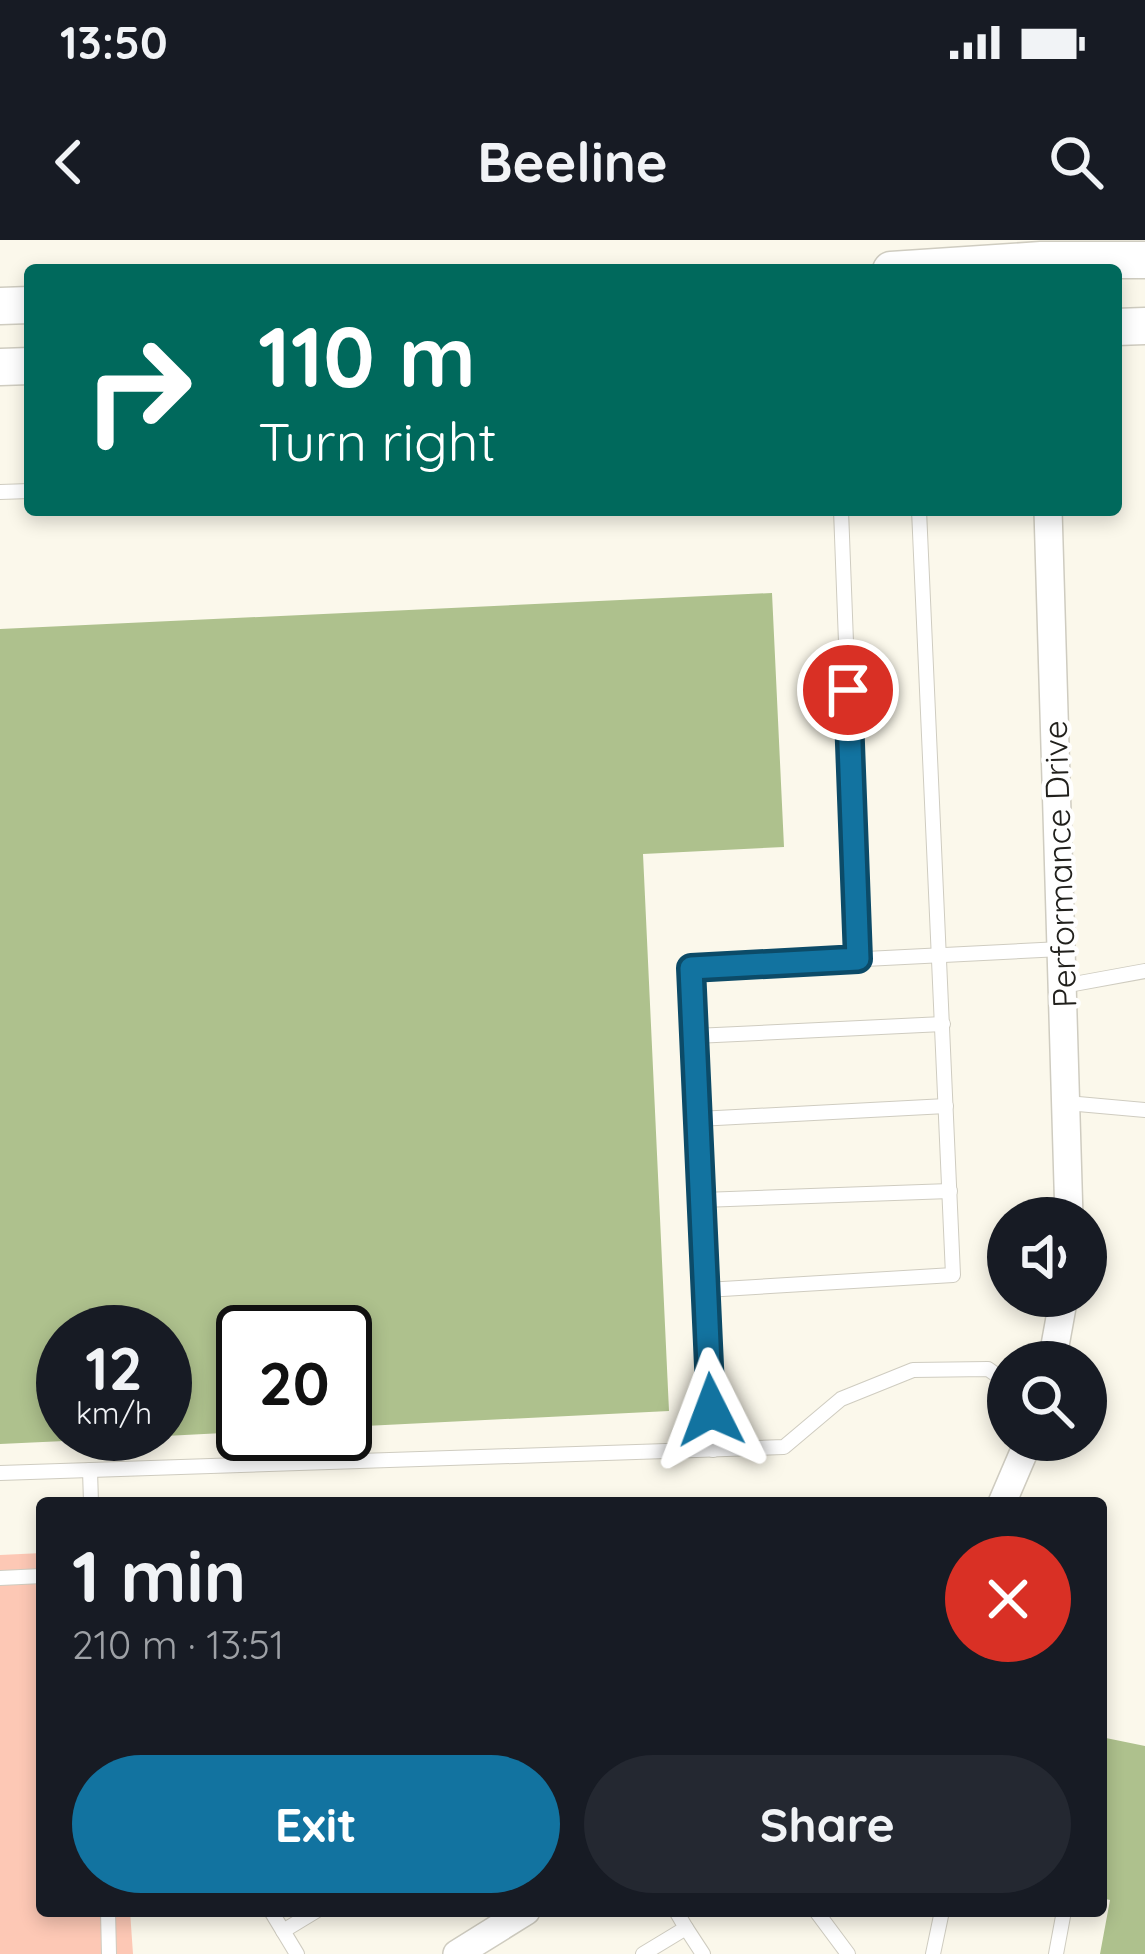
<!DOCTYPE html>
<html lang="en">
<head>
<meta charset="utf-8">
<style>
  :root { --surface:#171b24; --page:#242831; --text:#f1f3f6; --muted:#9ea1a6; --accent:#1273a0 }
  body { margin:0; font-family:Quicksand,sans-serif; background:var(--page); color:var(--text); height:100vh; display:flex; flex-direction:column; font-size:45px; white-space:nowrap }
  * { box-sizing:border-box; margin:0 }
  p { font-size:39px; color:var(--muted) }
  .icon { flex:none; width:66px; height:66px; fill:none; stroke:currentColor; stroke-width:2; stroke-linecap:round; stroke-linejoin:round }
  .map { position:relative; flex:1; overflow:hidden }
  .details { position:absolute; left:36px; top:1257px; width:1071px; height:420px; display:flex; flex-direction:column; background:var(--surface); border-radius:12px; box-shadow:0 6px 18px #0003 }
  .details>* { flex:none }
  .guide { position:absolute; left:24px; top:24px; width:1098px; height:252px; border-radius:12px; box-shadow:0 6px 18px #0003; background:#00695c; color:#fff; overflow:hidden }
  .buttons { position:absolute; left:987px; top:957px; display:grid; gap:24px }
  .buttons a { display:grid; place-items:center; width:120px; height:120px; border-radius:50%; background:var(--surface); box-shadow:0 6px 18px #0003; font-size:60px }
  .speed { position:absolute; left:36px; top:1065px; display:flex; gap:24px; font-size:60px; font-weight:700; text-align:center }
  .speed>* { display:grid; place-content:center; width:156px; height:156px; border-radius:50%; background:var(--surface); box-shadow:0 6px 18px #0003; line-height:1 }
  .speed small { font-size:30px; font-weight:400 }
  .speed .limit { border:6px solid #111; border-radius:18px; background:#fff; color:#111 }
  .pin { position:absolute; display:grid; place-items:center; width:102px; height:102px; color:#fff; margin:-51px; border:6px solid #fff; border-radius:50%; box-shadow:0 3px 12px #0007 }
  .me { position:absolute; width:132px; margin:-66px; rotate:357deg; stroke-linejoin:round; filter:drop-shadow(0 0 9px #0008) }
  .turn { display:flex; align-items:center; gap:42px; height:252px; padding:0 36px; font-size:54px }
  .turn .icon { width:156px; height:156px; stroke-width:2.5 }
  .turn b { display:block; font-size:84px; line-height:102px }
  .round { display:grid; place-items:center; flex:none; width:126px; height:126px; border-radius:63px; background:var(--page) }
  .overview { display:flex; align-items:center; justify-content:space-between; height:204px; padding:0 36px }
  h1 { font-size:72px; font-weight:700; line-height:90px }
  .button { display:flex; gap:24px; margin-top:auto; padding:24px 36px }
  .button a { flex:1; height:138px; border-radius:72px; background:var(--accent); color:#fff; font-size:48px; font-weight:700; line-height:138px; text-align:center }
  .button a+a { background:var(--page); color:var(--text) }
  .status { display:flex; justify-content:space-between; align-items:center; height:84px; padding:0 60px; background:var(--surface); direction:ltr }
  .status svg { height:33px; fill:currentColor }
  header { display:flex; justify-content:space-between; align-items:center; height:156px; padding:0 36px; background:var(--surface); font-size:54px; font-weight:700 }
  .map>svg:first-child { display:block }
</style>
</head>
<body>
<div class="status"><b>13:50</b><svg viewBox="0 0 49 12"><path d="M0 12V9h3v3zM5 12V6h3v6zM10 12V3h3v9zM15 12V0h3v12zM26 1h20v11H26zM47 4h2v5h-2z"/></svg></div>
<header><svg class="icon" aria-label="back" viewBox="0 0 24 24"><path d="M15 5l-7 7 7 7"/></svg>Beeline<svg class="icon" aria-label="search" viewBox="0 0 24 24"><circle cx="10" cy="10" r="6"/><path d="M15 15l6 6"/></svg></header>
<div class="map">
<svg width="1145" height="1714" viewBox="0 0 1145 1714">
  <rect width="100%" height="100%" fill="#fbf8eb"/>
  <path fill="#fdc8b5" d="M 42,1313 L 42,1671 L 130,1671 L 133,1714 L 0,1714 L 0,1315 Z"/>
  <g fill="#aec18d">
    <path d="M 772,353 L 784,607 L 643,614 L 669,1171 L 345,1187 L 345,1092 L 243,1092 L 243,1192 L 165,1196 L 165,1092 L 63,1092 L 63,1194 L 129,1194 L 129,1198 L 0,1204 L 0,389 Z"/>
    <path d="M 1101,1497 L 1145,1506 L 1145,1714 L 1100,1714 L 1110,1660 L 1101,1658 Z"/>
  </g>
  <g fill="none" stroke-linecap="round" stroke-linejoin="round">
    <g stroke="#cfccc0" stroke-width="16">
      <g id="service">
        <path d="M 0,252 L 30,251"/>
        <path d="M 841,270 L 858,719"/>
        <path d="M 1063,746 L 1145,731"/>
        <path d="M 695,796 L 943,784"/>
        <path d="M 1067,863 L 1145,870"/>
        <path d="M 698,879 L 946,866"/>
        <path d="M 702,960 L 950,951"/>
        <path d="M 706,1050 L 953,1035 L 919,270"/>
        <path d="M 713,1210 L 691,728 L 1061,709"/>
        <path d="M 90,1230 L 91,1263"/>
        <path d="M 0,1233 L 784,1207 L 841,1159 L 913,1130 L 988,1129 L 1008,1143"/>
        <path d="M 0,1338 L 42,1336"/>
        <path d="M 108,1671 L 109,1714"/>
        <path d="M 271,1671 L 297,1714"/>
        <path d="M 816,1671 L 848,1714"/>
        <path d="M 686,1688 L 703,1714"/>
        <path d="M 283,1691 L 316,1671"/>
        <path d="M 643,1714 L 686,1688 L 676,1671"/>
        <path d="M 933,1714 L 942,1671"/>
        <path d="M 1056,1714 L 1064,1671"/>
      </g>
    </g>
    <g stroke="#cfccc0" stroke-width="30">
      <g id="minor">
        <path d="M 1048,270 L 1069,978"/>
        <path d="M 1052,1122 L 1064,1056"/>
        <path d="M 1002,1263 L 1029,1200"/>
        <path d="M 457,1714 L 526,1671"/>
      </g>
    </g>
    <g stroke="#cfccc0" stroke-width="39">
      <g id="secondary">
        <path d="M 891,30 L 1041,20 L 1145,20"/>
        <path d="M 0,66 L 30,65"/>
        <path d="M 1116,87 L 1145,86"/>
        <path d="M 0,127 L 30,126"/>
      </g>
    </g>
    <use href="#service" stroke="#fff" stroke-width="14"/>
    <use href="#minor" stroke="#fff" stroke-width="27"/>
    <use href="#secondary" stroke="#fff" stroke-width="36"/>
  </g>
  <g fill="none" stroke-linecap="round" stroke-linejoin="round">
    <g stroke="#0c4b68" stroke-width="30">
      <path id="route" d="M 711,1170 L 691,728 L 858,719 L 848,450"/>
    </g>
    <use href="#route" stroke="#1273a0" stroke-width="21"/>
  </g>
  <g text-anchor="middle" dominant-baseline="central" stroke-width="9" stroke-linejoin="round" paint-order="stroke">
    <g font-size="33" fill="#21201c" stroke="#fff">
      <text transform="translate(1059 624) rotate(-92)">Performance Drive</text>
    </g>
  </g>
</svg>
<div class="buttons">
<a><svg class="icon" aria-label="sound" viewBox="0 0 24 24"><path d="M4 9h4l5-4v14l-5-4H4zM17 9q2 3 0 6"/></svg></a>
<a><svg class="icon" aria-label="search" viewBox="0 0 24 24"><circle cx="10" cy="10" r="6"/><path d="M15 15l6 6"/></svg></a>
</div>
<div class="speed"><div>12<small>km/h</small></div><div class="limit">20</div></div>
<div class="pin" style="left:848px;top:450px;background:#d93025"><svg class="icon" aria-label="arrive" viewBox="0 0 24 24"><path d="M6 21V4h12l-3 4 3 4H6"/></svg></div>
<svg class="me" style="left:711px;top:1170px" viewBox="-20 -20 40 40"><path d="M0-17L14 15 0 8-14 15z" fill="#1273a0" stroke="#fff" stroke-width="4"/></svg>
<div class="guide">
<div class="turn"><svg class="icon" aria-label="right" viewBox="0 0 24 24"><path d="M7 20v-9h11M14 6l5 5-5 5"/></svg><div><b>110 m</b>Turn right</div></div>
</div>
<section class="details">
<div class="overview"><div><h1>1 min</h1><p>210 m · 13:51</p></div><a class="round" style="background:#d93025;color:#fff"><svg class="icon" aria-label="close" viewBox="0 0 24 24"><path d="M6 6l12 12M18 6L6 18"/></svg></a></div>
<div class="button"><a>Exit</a><a>Share</a></div>
</section>
</div>
</body>
</html>
